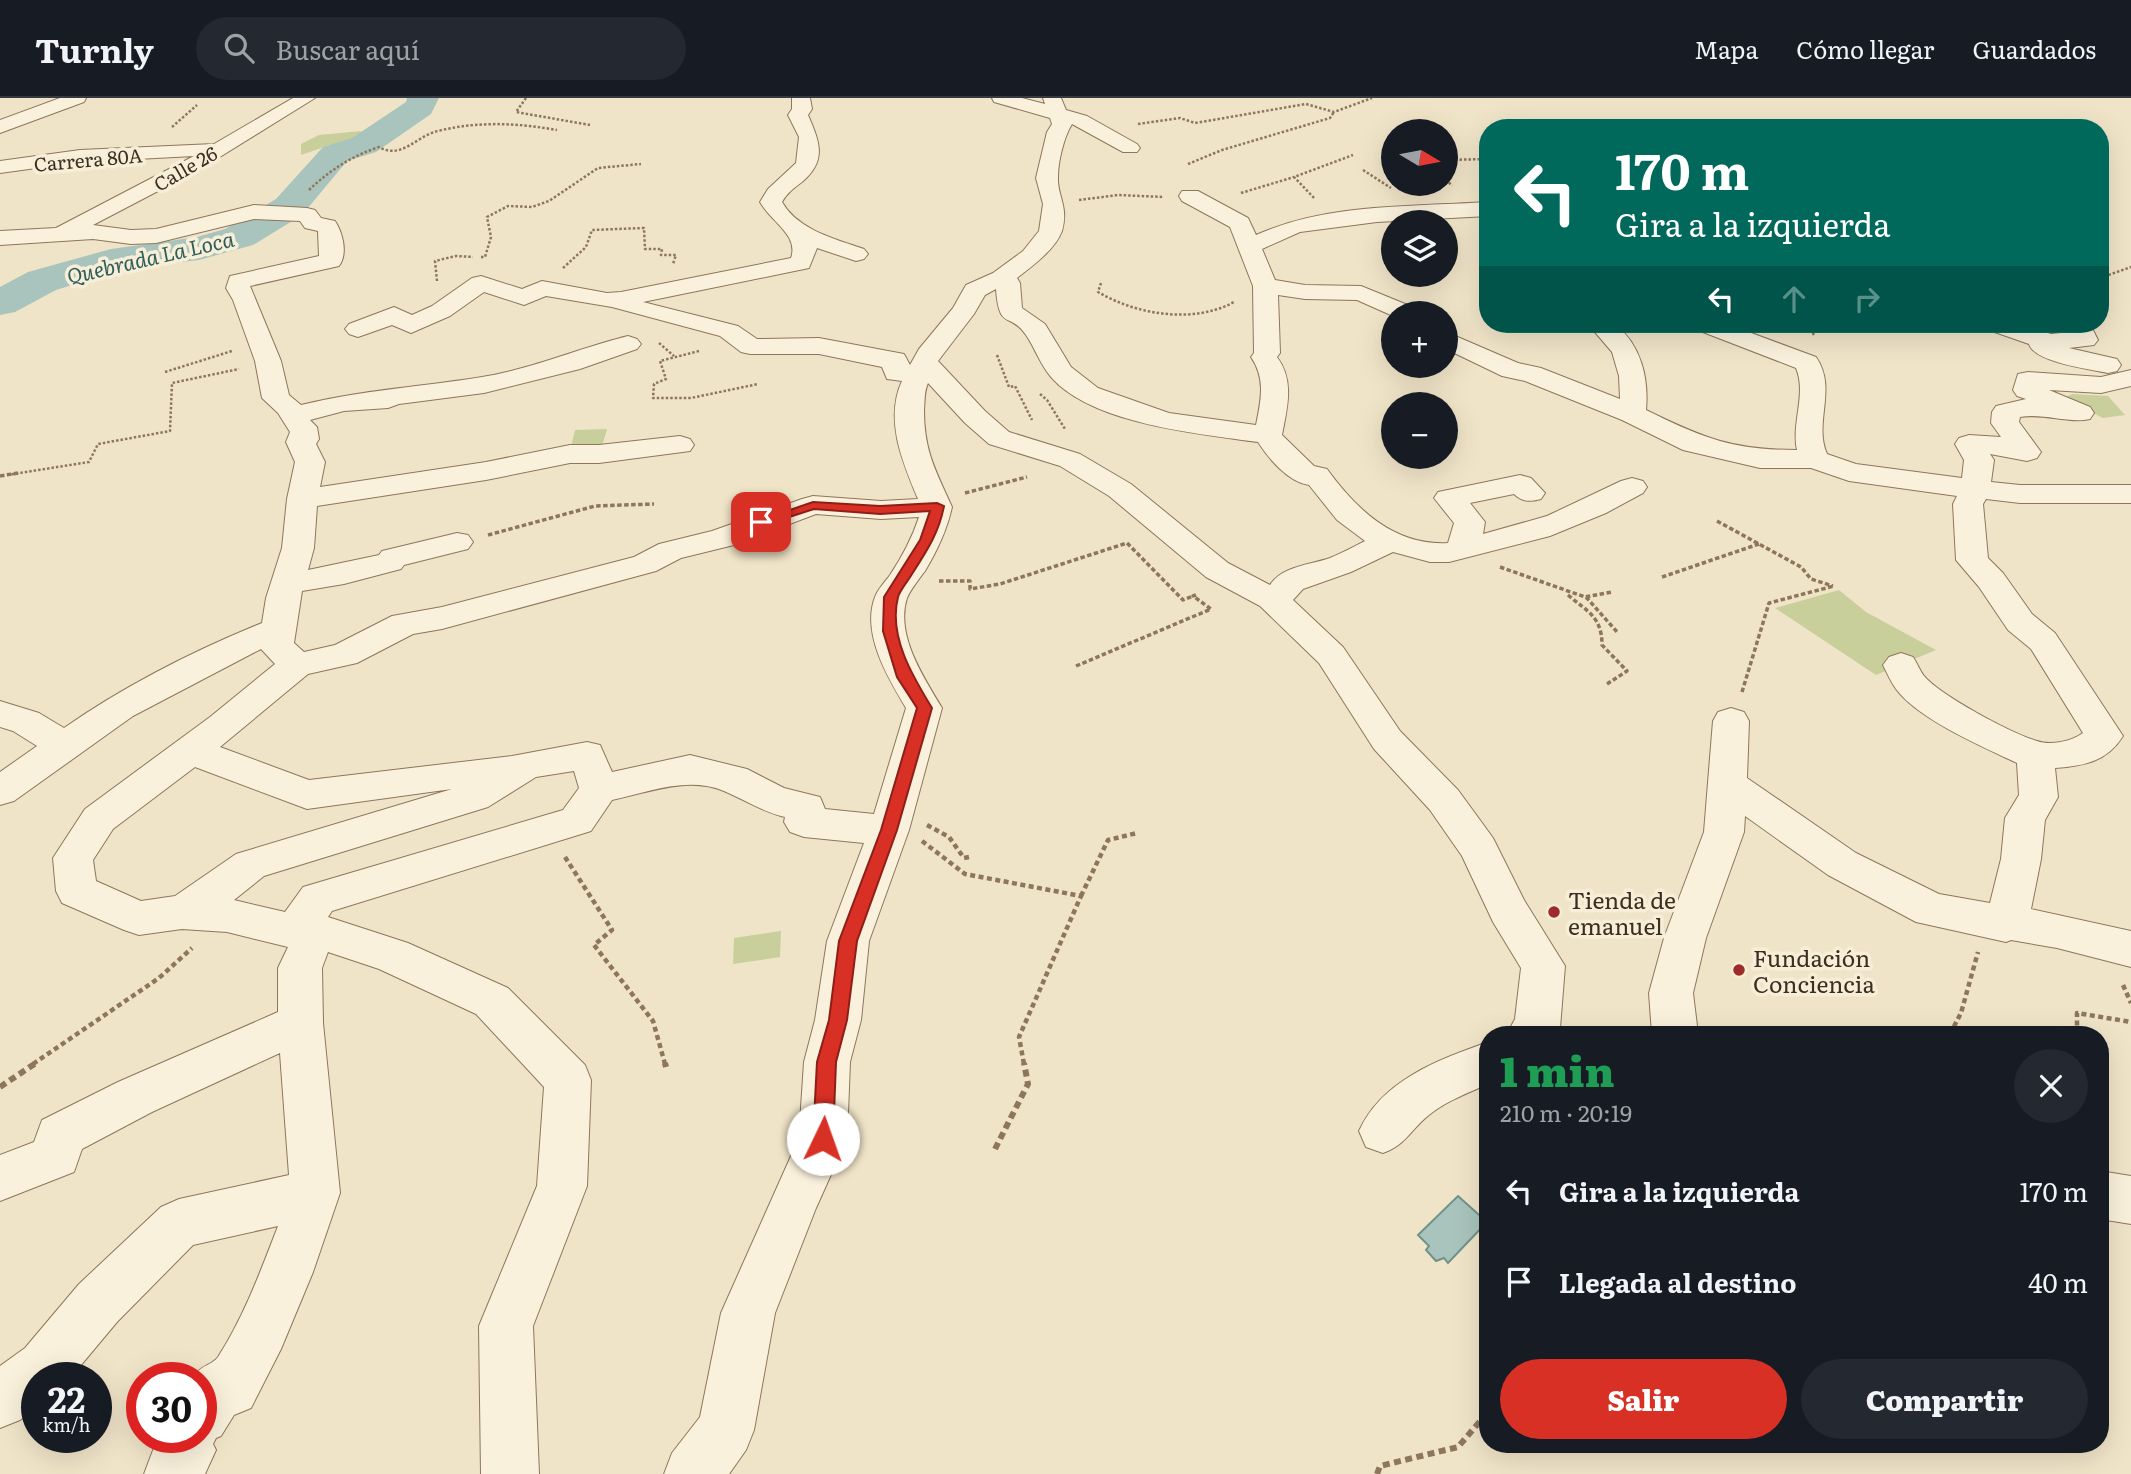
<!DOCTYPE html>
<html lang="es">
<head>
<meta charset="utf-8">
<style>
  :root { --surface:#171b24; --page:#242831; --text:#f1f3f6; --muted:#9ea1a6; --line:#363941; --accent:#d93025 }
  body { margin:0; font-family:Literata,serif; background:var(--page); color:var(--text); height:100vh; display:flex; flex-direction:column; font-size:26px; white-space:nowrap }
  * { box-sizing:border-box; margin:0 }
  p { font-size:23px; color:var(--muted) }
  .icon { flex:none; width:38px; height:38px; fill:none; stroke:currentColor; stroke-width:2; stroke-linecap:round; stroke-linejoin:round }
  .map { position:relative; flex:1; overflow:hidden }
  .panel { position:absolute; left:1479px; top:928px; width:630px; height:427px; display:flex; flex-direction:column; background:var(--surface); border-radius:28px; box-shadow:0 7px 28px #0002 }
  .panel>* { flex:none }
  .guide { position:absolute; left:1479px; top:21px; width:630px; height:214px; border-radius:28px; box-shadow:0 7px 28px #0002; background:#00695c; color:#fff; overflow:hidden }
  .needle { width:46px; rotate:100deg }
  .buttons { position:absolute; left:1381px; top:21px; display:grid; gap:14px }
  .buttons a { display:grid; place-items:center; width:77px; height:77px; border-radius:50%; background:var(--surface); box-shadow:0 7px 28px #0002; font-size:35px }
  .speed { position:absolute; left:21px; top:1264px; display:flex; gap:14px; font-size:35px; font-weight:700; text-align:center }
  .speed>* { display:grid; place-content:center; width:91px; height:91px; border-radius:50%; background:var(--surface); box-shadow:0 7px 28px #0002; line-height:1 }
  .speed small { font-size:18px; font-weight:400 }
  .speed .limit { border:10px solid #d22; background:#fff; color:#111 }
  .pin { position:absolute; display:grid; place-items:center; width:60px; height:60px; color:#fff; margin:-30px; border-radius:14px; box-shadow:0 4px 10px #0006 }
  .me { position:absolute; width:77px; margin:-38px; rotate:3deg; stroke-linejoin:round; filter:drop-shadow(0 0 5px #0008) }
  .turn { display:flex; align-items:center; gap:24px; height:147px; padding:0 21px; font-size:32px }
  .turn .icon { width:91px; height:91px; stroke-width:2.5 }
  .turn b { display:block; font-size:49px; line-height:60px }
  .lanes { display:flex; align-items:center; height:66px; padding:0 21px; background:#0003; justify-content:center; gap:35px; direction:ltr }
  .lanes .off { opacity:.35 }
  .round { display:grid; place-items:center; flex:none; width:74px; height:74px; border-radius:37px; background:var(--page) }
  .overview { display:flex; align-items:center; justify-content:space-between; height:119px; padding:0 21px }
  h1 { font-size:42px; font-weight:800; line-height:52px; color:#1e9e55 }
  .action { display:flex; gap:14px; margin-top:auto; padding:14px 21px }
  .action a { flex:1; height:80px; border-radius:42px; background:var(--accent); color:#fff; font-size:28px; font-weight:800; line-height:80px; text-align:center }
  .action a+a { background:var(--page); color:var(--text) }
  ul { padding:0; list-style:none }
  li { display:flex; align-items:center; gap:21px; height:91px; padding:0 21px }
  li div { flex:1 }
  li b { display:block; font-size:26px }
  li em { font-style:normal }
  header { display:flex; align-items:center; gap:42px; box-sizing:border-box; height:98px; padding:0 35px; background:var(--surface); border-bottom:2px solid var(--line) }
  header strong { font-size:33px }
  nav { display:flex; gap:38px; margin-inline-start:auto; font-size:24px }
  .search { width:490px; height:63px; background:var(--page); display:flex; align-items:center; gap:18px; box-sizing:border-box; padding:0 24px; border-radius:38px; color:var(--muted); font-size:26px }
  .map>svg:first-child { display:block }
</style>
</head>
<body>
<header>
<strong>Turnly</strong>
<div class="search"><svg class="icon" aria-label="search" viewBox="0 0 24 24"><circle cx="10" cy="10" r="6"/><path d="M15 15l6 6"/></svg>Buscar aquí</div>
<nav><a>Mapa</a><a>Cómo llegar</a><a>Guardados</a></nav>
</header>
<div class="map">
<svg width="2131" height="1376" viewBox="0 0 2131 1376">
  <rect width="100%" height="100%" fill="#f0e4c8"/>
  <g fill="#c9cf9b">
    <path d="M 361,33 L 358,47 L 338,54 L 330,47 L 301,57 L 301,46 L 319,37 Z"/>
    <path d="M 2072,296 L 2108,298 L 2125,317 L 2103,320 L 2063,300 Z"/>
    <path d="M 607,331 L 601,352 L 570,353 L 575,332 Z"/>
    <path d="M 1839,492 L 1866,514 L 1936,552 L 1876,577 L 1775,510 Z"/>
    <path d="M 781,833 L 780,859 L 733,866 L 734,840 Z"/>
  </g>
  <path fill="#a9c4bc" stroke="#6f938a" stroke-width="2" d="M 1458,1098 L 1487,1124 L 1448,1165 L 1444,1160 L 1436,1163 L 1426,1152 L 1429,1148 L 1418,1137 Z"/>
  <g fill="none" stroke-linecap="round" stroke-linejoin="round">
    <path fill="#a9c4bc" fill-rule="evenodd" d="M 407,0 L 439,0 L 431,16 L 376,54 L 347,63 L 302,117 L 253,147 L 199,162 L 129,170 L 56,192 L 15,214 L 0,217 L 0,189 L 28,174 L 111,151 L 197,139 L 225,131 L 276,101 L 323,49 L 352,40 L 406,4 Z"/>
    <g stroke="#8d765c" stroke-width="2">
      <g id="minor">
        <path d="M 60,0 L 86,0 L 84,4 L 0,35 L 0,22 Z"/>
        <path d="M 293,0 L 315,0 L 202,70 L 93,127 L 131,132 L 156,131 L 254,107 L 307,110 L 315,112 L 321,120 L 335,123 C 343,135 348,156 339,168 L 250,188 L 281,263 L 289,297 L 301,307 C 361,292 421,289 482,279 C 532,271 579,250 628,238 L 637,241 L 641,246 L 637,251 L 580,271 L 484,295 L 399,306 L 388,310 L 344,313 L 310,322 L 317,329 L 319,341 L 316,346 L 325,364 L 320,389 L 486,364 L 570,347 L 599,347 L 680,338 L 690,341 L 694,347 L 690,353 L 599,365 L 570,365 L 486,382 L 317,408 L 314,450 L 308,472 L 379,457 L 382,453 L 457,435 L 468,437 L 473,444 L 468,451 L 404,467 L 401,471 L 344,486 L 302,493 L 294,545 L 304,554 L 335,547 L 392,518 L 442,509 L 634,459 L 659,446 L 712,433 L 802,401 L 813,398 L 881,403 L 918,401 C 903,365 884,322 902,283 L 887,281 L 882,269 L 819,256 L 750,256 L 741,254 L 720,238 L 612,209 L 546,198 L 524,207 L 484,194 L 450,218 L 411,235 L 392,227 L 358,239 L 349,236 L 345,231 L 349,226 L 394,209 L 412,217 L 432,208 L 472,180 L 481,178 L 522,191 L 542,183 L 607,195 L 621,194 L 791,160 C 799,137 772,125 760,104 L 768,91 L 796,65 L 799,39 L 788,17 L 792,11 L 792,0 L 810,0 L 812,11 L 808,17 C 819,43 828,62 802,84 C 794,90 787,95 782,104 C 798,132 835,141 864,151 L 868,156 L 864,161 L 856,163 L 817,150 L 809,170 L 643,204 L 738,228 L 757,241 L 819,240 L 904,256 L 910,267 L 919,251 L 953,210 L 966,187 L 993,175 L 1023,153 L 1039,133 L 1043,106 L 1036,80 L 1047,34 L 1052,26 L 1050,20 L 994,4 L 992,0 L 1022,0 L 1045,6 L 1043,0 L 1061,0 L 1066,12 L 1087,18 L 1137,46 L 1140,50 L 1137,54 L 1123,54 L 1072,26 C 1064,39 1058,63 1058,79 C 1057,98 1069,108 1062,133 C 1055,152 1032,168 1017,180 L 1020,185 L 1022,210 L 1045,226 L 1071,269 L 1098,290 L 1169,315 L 1256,327 C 1261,302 1266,281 1251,259 L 1254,255 L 1253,188 L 1230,129 L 1182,103 L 1179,98 L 1182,93 L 1198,93 L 1248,120 L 1256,137 C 1327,105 1411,109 1488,104 L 1488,118 L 1377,124 L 1300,134 L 1262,151 L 1275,182 L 1305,187 L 1361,188 L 1415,210 L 1419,215 L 1393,215 L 1393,218 L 1357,202 L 1305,201 L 1278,197 L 1280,255 L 1277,259 C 1295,283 1287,310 1282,337 L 1314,368 L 1327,371 C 1356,411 1394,448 1448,445 L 1454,425 L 1434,400 L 1438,394 L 1520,377 L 1531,380 L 1545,395 L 1541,401 C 1530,404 1522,404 1514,396 L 1470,405 L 1485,424 L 1483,436 L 1547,418 L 1621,383 L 1632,380 L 1643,383 L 1647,389 L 1643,395 L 1606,415 L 1550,438 L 1449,464 L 1430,464 L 1393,454 L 1351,474 L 1303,491 L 1293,502 L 1343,549 L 1400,633 L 1458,692 L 1493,740 L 1524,802 L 1565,868 L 1560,930 L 1557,936 L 1507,936 L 1515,921 L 1521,870 L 1493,824 L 1462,758 L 1430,712 L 1374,651 L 1319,565 L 1260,508 L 1206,479 L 1109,398 L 1060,368 L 989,346 L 965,325 L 928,285 C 924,294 925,302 924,312 C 924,354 936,373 952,409 C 947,432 937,453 925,473 C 919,481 911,491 907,500 C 895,537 924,580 942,610 L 909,732 L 869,843 L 861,922 L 850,964 L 847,1041 L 816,1110 L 775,1215 L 754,1332 L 746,1352 L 729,1376 L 664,1376 L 672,1355 L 700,1319 L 721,1215 L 799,1040 L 804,964 L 815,922 L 827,843 L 864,745 L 804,739 L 790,734 L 784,724 L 785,719 C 763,714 745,702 724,693 C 688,678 649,694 612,702 L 591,733 L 332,813 L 328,819 L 408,845 L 508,890 L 585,967 L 591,982 L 587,1088 L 533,1228 L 539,1376 L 481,1376 L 479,1228 L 537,1088 L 544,989 L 476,916 L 379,871 L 328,854 L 322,870 L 323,925 L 340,1095 L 313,1174 L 281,1251 L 251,1310 L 234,1317 L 221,1338 L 216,1340 L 213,1346 L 216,1352 L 205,1376 L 144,1376 L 158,1339 L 201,1339 L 201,1279 L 193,1279 C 202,1266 211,1268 218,1259 C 244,1219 261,1172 278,1128 L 193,1147 L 117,1224 L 71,1279 L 37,1279 L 37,1309 L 20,1322 L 0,1330 L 0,1268 L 25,1250 L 79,1186 L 161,1109 L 179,1101 L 289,1077 L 280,955 L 152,1014 L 82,1051 L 74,1074 L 0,1103 L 0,1057 L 34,1044 L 42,1022 L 118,984 L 278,914 L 278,870 L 288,849 L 227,834 L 182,831 L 139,837 L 124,832 L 62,805 L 56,793 L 53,760 L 85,711 L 210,619 L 275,566 L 261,551 L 133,618 L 14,703 L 0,707 L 0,674 L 37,648 L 13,633 L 0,629 L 0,603 L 39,615 L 64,630 C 126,587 193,553 262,525 L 266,500 L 282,450 L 287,401 L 295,364 L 286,344 L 290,334 L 278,315 L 262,300 L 255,263 L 233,202 L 226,190 L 230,178 L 319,158 L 318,133 L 305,130 L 300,123 L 254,121 L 156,145 L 131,146 L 93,141 L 0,147 L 0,133 L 56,130 L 194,58 L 80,64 L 0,75 L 0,63 L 80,52 L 214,46 ZM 996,191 C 999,234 1010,213 1026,237 C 1035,250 1040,266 1051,279 C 1092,326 1199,336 1258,344 C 1269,361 1288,384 1309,387 L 1337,422 L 1365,443 C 1353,449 1342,455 1330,460 C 1310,467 1282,468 1270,487 L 1228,465 L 1131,386 L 1080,356 L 1009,334 L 985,313 L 938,263 L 974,216 L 985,197 ZM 816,416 L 881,421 L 919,419 C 912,440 902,459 890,477 C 885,484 878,491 875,499 C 861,535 888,580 906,610 L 874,716 L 825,711 L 820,699 L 784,690 L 747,671 L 690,657 L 612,674 L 600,647 L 587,644 L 512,658 L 309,682 L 220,649 L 308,576 L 357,565 L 413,536 L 442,531 L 656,473 L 681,460 L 734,447 ZM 195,669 L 307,711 L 452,691 L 236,756 L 175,798 L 141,803 L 96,783 L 93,762 L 113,731 ZM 574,673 L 579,690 L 563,712 L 303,789 L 285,814 L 234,802 L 264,778 L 488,709 L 536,679 Z"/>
        <path d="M 1588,226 L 1615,226 C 1641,247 1649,280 1646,312 C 1703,340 1732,352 1797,352 C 1791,325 1807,296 1796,270 L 1695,231 L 1691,226 L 1727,226 L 1816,259 C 1838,291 1813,324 1827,356 L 1856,366 L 1962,380 L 1964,362 L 1955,346 L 1959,340 L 1969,337 L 2001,339 L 1991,325 L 1992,314 L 1996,308 L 2026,301 L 2017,298 L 2013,292 L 2018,276 L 2028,274 L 2101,279 L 2131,272 L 2131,288 L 2101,295 L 2049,292 L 2090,309 L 2094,315 L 2090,321 C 2070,326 2044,315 2020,319 L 2019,324 L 2041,354 L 2037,360 L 2027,363 L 1990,356 L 1994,362 L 1991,384 L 2020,387 L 2131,387 L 2131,405 L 2020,405 L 1986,401 L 1983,406 L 1988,460 L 2003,475 L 2032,516 L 2055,535 L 2123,638 C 2107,664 2083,668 2055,670 L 2058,699 L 2045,722 L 2041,761 L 2031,811 L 2131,833 L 2131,869 L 2057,850 L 2011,842 L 2006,844 L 1916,824 L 1828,777 L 1745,718 L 1744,734 L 1706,840 L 1693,895 L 1698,936 L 1652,936 L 1649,895 L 1664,840 L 1704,734 L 1713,623 L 1718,614 L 1731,610 L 1744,614 L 1749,623 L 1747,680 L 1856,755 L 1939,796 L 1990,805 L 2001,761 L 2005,720 L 2019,697 L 2017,665 C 1983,649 1918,621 1896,591 C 1891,584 1887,575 1883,567 L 1889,559 L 1901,555 L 1913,559 C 1917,565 1920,573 1924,578 C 1941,598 2011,635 2037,643 C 2051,648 2072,643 2083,635 L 2031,551 L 2008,532 L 1979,489 L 1956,462 L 1953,406 L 1957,398 L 1849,383 L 1811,370 L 1760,370 L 1683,352 L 1622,322 L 1525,283 L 1502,278 L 1446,251 L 1446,234 L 1518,265 L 1541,270 L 1620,301 L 1619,278 L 1612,254 Z"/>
        <path d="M 1982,226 L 2020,226 L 2051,236 L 2061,235 L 2052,231 L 2049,226 L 2083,226 L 2092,230 L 2098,242 L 2094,247 L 2069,250 L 2117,261 L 2121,267 L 2117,273 L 2108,275 C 2089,271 2034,264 2029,246 L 1986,231 Z"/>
        <path d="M 1488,944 L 1488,986 C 1468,995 1446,1003 1429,1017 C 1410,1032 1407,1046 1383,1055 L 1366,1049 L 1359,1033 C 1382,982 1438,962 1488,944 Z"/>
        <path d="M 2100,1073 L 2131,1078 L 2131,1126 L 2100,1121 Z"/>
      </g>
    </g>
    <g stroke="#8d765c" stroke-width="2.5" stroke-dasharray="2.5 2" stroke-linecap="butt">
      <path d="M 526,0 L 516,14 L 590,27"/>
      <path d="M 1138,26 L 1180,20 L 1195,25 L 1306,6 L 1334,14 L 1372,0"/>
      <path d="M 172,29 L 197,7"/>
      <path d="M 1446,62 L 1488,61"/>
      <path d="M 1188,66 L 1222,52 L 1330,20 L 1334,14"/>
      <path d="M 1363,72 L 1391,90"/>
      <path d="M 1446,81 L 1452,88"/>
      <path d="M 309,92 C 330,72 352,58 379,49 C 402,62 416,38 438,33 C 478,23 517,25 557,32"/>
      <path d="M 1241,95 L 1294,79"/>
      <path d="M 1314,100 L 1294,79 L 1353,57"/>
      <path d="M 1079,102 L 1118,97 L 1164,99"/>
      <path d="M 481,159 L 485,159 L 491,139 L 487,119 L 508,108 L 532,109 L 549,103 L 598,70 L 641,66"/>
      <path d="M 563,170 L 586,149 L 592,132 L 644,130 L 645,151 L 662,151 L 661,157 L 676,157 L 673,166"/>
      <path d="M 2100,180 L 2131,169"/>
      <path d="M 437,183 L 435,163 L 456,158 L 473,159"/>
      <path d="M 1101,185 L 1098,194 C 1137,217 1194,226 1234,204"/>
      <path d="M 1814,237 L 1811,232 L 1827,226"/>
      <path d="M 659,245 L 674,258"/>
      <path d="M 699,253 L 660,263 L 666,281 L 654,286 L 653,300 L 691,300 L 758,286"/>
      <path d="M 997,257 L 1009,289 L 1015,288 L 1032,322"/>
      <path d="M 165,274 L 232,253"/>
      <path d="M 1040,296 L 1047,302 L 1065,331"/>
      <path d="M 7,377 L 89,364 L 98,346 L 170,333 L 172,285 L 239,271"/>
    </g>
    <g stroke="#8d765c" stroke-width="3.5" stroke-dasharray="4.5 2.5" stroke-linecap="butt">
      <path d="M 0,378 L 18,375"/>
      <path d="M 965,395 L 1027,379"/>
      <path d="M 1717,423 L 1801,469 L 1811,481 L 1833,488"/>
      <path d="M 488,437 L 595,408 L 654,406"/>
      <path d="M 1500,469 L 1585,499 L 1612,494"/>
      <path d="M 1662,479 L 1759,446"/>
      <path d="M 939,483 L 970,483 L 970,491 L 1000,486 L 1127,445 L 1183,502 L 1193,498"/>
      <path d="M 1568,497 C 1588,514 1602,519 1602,547 L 1627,573 L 1607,586"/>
      <path d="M 1586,499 L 1618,535"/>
      <path d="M 1076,568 L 1211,511 L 1193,498 L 1196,497"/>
      <path d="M 1742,594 L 1769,505 L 1834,488"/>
    </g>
    <g stroke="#8d765c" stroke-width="4.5" stroke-dasharray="5 3.5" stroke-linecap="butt">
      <path d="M 927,727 L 949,739 L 964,760 L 969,759"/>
      <path d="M 922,743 L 965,776 L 1081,798 L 1019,939 L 1024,966"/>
      <path d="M 565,759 L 612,832 L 594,847 L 653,923 L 665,966"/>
      <path d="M 1081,798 L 1108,742 L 1137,735"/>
      <path d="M 2123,887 L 2131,905"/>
      <path d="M 1950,936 L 1961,915 L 1978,854"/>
      <path d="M 2077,936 L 2077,915 L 2131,924"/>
      <path d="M 33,966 L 159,880 L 192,850"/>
    </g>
    <g stroke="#8d765c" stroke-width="6" stroke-dasharray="7 4.5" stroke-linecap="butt">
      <path d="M 665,965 L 666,969"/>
      <path d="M 0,989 L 36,965"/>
      <path d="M 995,1051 L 1028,986 L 1024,965"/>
      <path d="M 1377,1376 L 1380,1368 L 1458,1349 L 1488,1314"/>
    </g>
    <use href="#minor" fill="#faf1dc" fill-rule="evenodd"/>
  </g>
  <path fill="#d93025" stroke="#8d1f18" stroke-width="2" d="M 813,404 L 880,408 L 937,405 L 944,408 C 939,435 926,454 912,476 C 908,483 900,492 898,499 C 888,538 913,579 932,610 L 897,732 L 857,843 L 847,922 L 836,964 L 833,1041 L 830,1047 L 823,1050 L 816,1047 L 813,1041 L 817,964 L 829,922 L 839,843 L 881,732 L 917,610 L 897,579 L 883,533 L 884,499 L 920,442 L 930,413 L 880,416 L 814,411 L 761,428 L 755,424 Z"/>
  <g fill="#9e2a2b" stroke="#f7eed8" stroke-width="2.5">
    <circle cx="1554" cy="814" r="7"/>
    <circle cx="1739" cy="872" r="7"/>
  </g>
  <g text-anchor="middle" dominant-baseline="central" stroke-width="7" stroke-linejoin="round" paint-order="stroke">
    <g font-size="19" fill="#3d2e20" stroke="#f7eed8">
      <text transform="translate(88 61) rotate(-5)">Carrera 80A</text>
      <text transform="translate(185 70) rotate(-30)">Calle 26</text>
    </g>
    <g font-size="21" font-style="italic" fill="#2f5d5a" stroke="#f7eed8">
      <text transform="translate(150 158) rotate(-13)">Quebrada La Loca</text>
    </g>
    <g font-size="23" fill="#3d2e20" stroke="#f7eed8" text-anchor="start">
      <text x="1568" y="801">Tienda de<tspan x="1568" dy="26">emanuel</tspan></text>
      <text x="1753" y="859">Fundación<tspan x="1753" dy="26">Conciencia</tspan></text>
    </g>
  </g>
</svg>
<div class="buttons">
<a><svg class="needle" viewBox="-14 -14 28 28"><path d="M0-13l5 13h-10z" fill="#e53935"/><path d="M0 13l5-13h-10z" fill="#9ea1a6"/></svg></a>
<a><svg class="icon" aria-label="layers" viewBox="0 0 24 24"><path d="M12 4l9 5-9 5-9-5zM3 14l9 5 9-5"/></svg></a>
<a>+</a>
<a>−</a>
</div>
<div class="speed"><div>22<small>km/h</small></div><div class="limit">30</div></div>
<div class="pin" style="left:761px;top:424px;background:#d93025"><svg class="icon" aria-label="arrive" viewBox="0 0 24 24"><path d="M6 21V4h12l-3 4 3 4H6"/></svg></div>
<svg class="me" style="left:823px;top:1041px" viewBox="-20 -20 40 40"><circle r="19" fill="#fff"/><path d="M0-13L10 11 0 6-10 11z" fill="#d93025"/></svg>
<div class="guide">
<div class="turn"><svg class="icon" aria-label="left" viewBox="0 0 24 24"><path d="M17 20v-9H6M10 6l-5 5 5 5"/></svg><div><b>170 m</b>Gira a la izquierda</div></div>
<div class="lanes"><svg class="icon" aria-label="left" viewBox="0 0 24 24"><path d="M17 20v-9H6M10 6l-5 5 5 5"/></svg><svg class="icon off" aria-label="ahead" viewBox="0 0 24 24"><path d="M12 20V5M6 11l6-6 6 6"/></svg><svg class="icon off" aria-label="right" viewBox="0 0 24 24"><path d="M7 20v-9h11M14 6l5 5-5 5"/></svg></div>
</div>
<section class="panel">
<div class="overview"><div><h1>1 min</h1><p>210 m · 20:19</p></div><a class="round"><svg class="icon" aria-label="close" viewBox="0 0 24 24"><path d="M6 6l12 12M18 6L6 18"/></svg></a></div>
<ul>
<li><svg class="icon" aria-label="left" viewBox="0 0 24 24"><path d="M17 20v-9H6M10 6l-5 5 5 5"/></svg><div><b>Gira a la izquierda</b></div><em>170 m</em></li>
<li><svg class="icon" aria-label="arrive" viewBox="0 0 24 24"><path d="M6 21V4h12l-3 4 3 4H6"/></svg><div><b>Llegada al destino</b></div><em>40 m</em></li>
</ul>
<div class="action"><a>Salir</a><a>Compartir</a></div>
</section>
</div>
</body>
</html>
